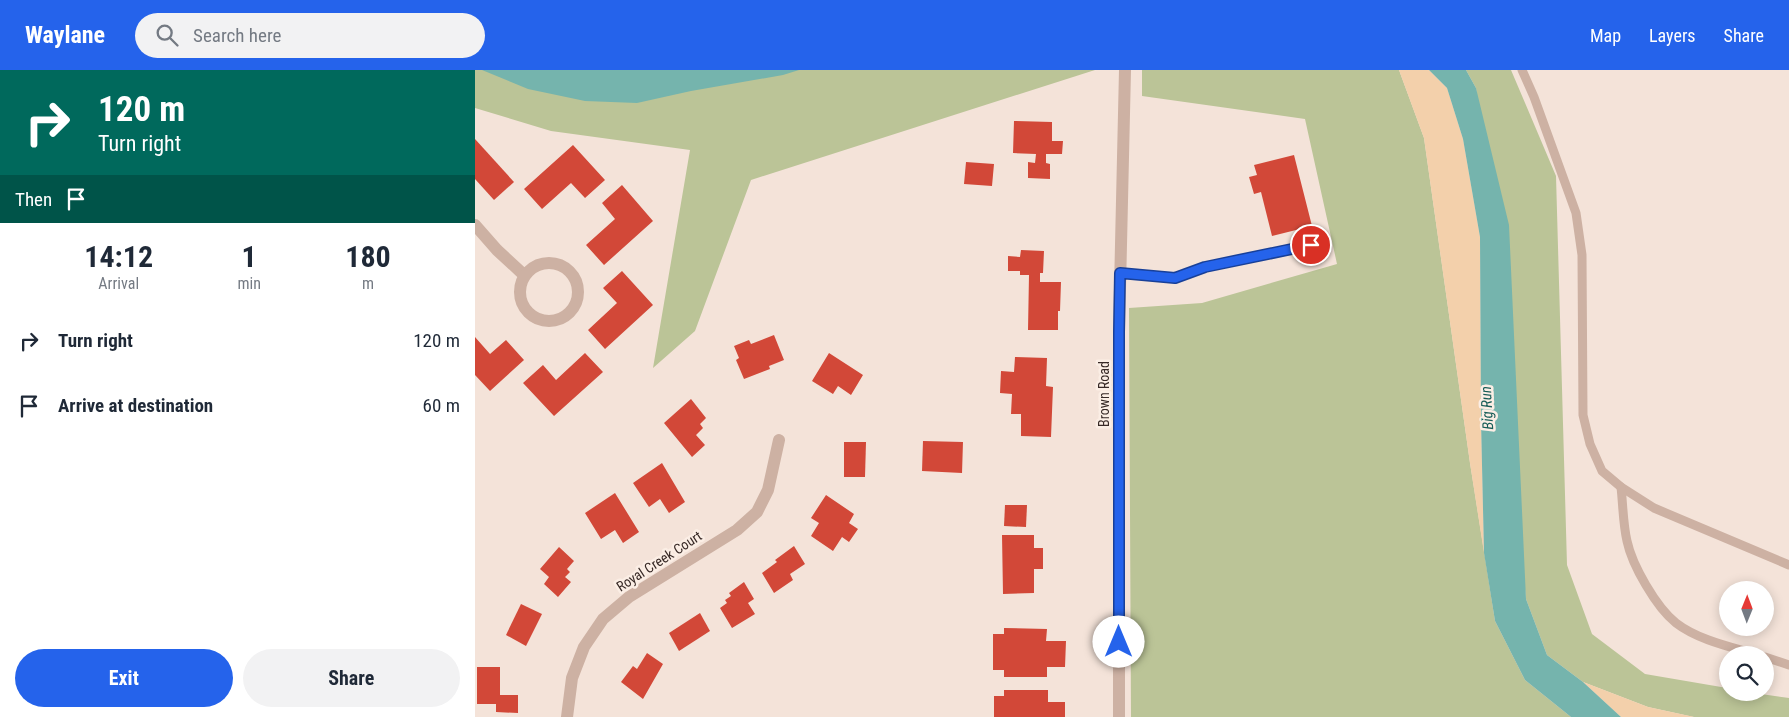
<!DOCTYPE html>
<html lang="en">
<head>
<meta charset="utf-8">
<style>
  :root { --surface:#fff; --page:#f2f2f3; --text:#1f2937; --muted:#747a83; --accent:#2563eb }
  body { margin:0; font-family:"Roboto Condensed",sans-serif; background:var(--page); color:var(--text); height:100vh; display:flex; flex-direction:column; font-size:19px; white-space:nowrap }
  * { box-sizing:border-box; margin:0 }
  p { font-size:16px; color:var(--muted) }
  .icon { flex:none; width:28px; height:28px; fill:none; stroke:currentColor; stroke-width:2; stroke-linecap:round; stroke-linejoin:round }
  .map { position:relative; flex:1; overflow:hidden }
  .drawer { display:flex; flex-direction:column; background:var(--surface); width:475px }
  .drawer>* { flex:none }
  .guide { background:#00695c; color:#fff; overflow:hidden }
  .needle { width:32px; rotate:1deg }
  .fabs { position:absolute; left:1244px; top:511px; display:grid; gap:10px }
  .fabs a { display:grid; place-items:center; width:55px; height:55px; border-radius:50%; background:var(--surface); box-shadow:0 2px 12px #0003; font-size:25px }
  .pin { position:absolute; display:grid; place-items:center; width:42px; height:42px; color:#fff; margin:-21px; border:2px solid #fff; border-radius:50%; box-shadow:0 1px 5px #0007 }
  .me { position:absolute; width:55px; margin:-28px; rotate:0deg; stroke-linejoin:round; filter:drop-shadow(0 0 4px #0008) }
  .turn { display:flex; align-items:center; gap:18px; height:105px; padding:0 15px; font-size:22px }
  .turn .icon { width:65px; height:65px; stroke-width:2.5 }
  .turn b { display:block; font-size:35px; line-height:42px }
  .then { display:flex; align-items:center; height:48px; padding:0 15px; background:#0003; gap:10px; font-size:19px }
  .eta { display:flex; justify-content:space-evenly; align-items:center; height:85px; text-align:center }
  .eta b { font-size:30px; font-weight:700; line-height:35px }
  .button { display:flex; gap:10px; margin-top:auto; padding:10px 15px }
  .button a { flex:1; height:58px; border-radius:30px; background:var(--accent); color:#fff; font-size:20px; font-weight:700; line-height:58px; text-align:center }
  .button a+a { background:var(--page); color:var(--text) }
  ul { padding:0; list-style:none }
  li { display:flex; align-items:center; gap:15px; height:65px; padding:0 15px }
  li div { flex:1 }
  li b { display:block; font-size:19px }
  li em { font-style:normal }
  header { display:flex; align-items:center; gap:30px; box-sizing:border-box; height:70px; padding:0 25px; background:var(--accent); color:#fff }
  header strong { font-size:24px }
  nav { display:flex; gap:28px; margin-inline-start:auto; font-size:18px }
  .search { width:350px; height:45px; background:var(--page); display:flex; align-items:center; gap:12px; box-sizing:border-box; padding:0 18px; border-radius:28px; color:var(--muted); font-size:19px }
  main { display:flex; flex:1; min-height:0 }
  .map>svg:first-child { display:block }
</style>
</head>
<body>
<header>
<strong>Waylane</strong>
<div class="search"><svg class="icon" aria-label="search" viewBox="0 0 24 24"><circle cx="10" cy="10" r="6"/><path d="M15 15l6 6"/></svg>Search here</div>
<nav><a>Map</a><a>Layers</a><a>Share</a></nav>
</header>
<main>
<section class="drawer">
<div class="guide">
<div class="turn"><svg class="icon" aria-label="right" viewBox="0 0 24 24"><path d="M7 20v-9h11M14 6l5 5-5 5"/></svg><div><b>120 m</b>Turn right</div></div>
<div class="then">Then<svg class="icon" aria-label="arrive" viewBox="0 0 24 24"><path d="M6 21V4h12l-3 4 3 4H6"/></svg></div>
</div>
<div class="eta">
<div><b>14:12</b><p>Arrival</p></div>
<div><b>1</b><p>min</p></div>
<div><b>180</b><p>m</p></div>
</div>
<ul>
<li><svg class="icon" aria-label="right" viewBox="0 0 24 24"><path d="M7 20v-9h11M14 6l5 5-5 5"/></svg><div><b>Turn right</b></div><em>120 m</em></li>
<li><svg class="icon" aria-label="arrive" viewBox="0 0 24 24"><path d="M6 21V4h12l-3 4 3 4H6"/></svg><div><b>Arrive at destination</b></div><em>60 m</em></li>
</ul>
<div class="button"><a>Exit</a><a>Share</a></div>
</section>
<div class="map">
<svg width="1314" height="647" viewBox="0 0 1314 647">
  <rect width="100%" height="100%" fill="#f4e3d9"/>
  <g fill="#bbc497">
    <path d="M 0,0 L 620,0 L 276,110 L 220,261 L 178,298 L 215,80 L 76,61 L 0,38 Z"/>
    <path d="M 667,0 L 924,0 L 949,68 L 995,393 L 1020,551 L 1050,610 L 1096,647 L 656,647 L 654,238 L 727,233 L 862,194 L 830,49 L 667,26 Z"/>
    <path d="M 991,0 L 1036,0 L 1081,106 L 1092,495 L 1117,564 L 1170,604 L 1252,618 L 1252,622 L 1279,623 L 1314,628 L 1314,647 L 1219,647 L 1173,637 L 1108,612 L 1072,585 L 1051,529 L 1001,18 Z"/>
  </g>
  <g fill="#f3d0ab">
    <path d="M 924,0 L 954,0 L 972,18 L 988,69 L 1005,167 L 1006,351 L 1009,483 L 995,393 L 949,68 Z"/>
    <path d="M 1108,612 L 1173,637 L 1219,647 L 1146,647 Z"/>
  </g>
  <g fill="#75b4ad">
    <path d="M 7,0 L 324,0 L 308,5 L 216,21 L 162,33 L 110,31 L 53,19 Z"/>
    <path d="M 954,0 L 991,0 L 1001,18 L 1034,155 L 1051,529 L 1072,585 L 1108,612 L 1146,647 L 1096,647 L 1050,610 L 1020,551 L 1009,483 L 1006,351 L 1005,167 L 988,69 L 972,18 Z"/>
  </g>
  <g fill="#d24838">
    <path d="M 539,51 L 577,52 L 577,71 L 588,71 L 587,84 L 571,84 L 571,93 L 575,94 L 575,109 L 553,108 L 553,92 L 560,93 L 561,84 L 538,83 Z"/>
    <path d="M 0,69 L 39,112 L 19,130 L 0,109 Z"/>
    <path d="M 98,75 L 130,110 L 110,128 L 96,113 L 67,139 L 49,119 Z"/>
    <path d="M 819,85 L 837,156 L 797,166 L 786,122 L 779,124 L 774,107 L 782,105 L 779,95 Z"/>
    <path d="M 491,92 L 519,94 L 517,116 L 489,114 Z"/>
    <path d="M 147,115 L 178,151 L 129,195 L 111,175 L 140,149 L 127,133 Z"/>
    <path d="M 546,180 L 569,181 L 568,203 L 565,203 L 565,212 L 586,212 L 585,241 L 583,241 L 583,260 L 553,260 L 554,205 L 545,205 L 545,201 L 533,201 L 533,186 L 545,187 Z"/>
    <path d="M 147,201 L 178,235 L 130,279 L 113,260 L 142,233 L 128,218 Z"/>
    <path d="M 299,265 L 309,290 L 294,296 L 295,299 L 269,309 L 261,290 L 264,288 L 259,276 L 274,270 L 276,274 Z"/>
    <path d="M 0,267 L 15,284 L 31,270 L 49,290 L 15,321 L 0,305 Z"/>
    <path d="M 110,283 L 128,302 L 79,346 L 48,313 L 68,295 L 81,310 Z"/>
    <path d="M 354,283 L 388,305 L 376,325 L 363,316 L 358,324 L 337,311 Z"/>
    <path d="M 540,287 L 572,288 L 571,316 L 578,317 L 576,367 L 546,366 L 546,344 L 536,344 L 537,324 L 525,323 L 526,301 L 539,302 Z"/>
    <path d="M 216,329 L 231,348 L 225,354 L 228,358 L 221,365 L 230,375 L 217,387 L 189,353 Z"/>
    <path d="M 448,371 L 488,372 L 487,403 L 447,401 Z"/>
    <path d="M 369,372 L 391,372 L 390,407 L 369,407 Z"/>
    <path d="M 187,393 L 210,432 L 194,443 L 185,429 L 174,437 L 158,413 Z"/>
    <path d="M 140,423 L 164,462 L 148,473 L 140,460 L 126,469 L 110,443 Z"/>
    <path d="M 351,425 L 379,444 L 374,453 L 383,459 L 374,472 L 367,467 L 358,481 L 336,466 L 344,453 L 336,448 Z"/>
    <path d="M 530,435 L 552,435 L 551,457 L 529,456 Z"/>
    <path d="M 527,465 L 559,465 L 559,478 L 568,478 L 568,499 L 559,499 L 559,523 L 528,524 Z"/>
    <path d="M 319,476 L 330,494 L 315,504 L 318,510 L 299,523 L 287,503 L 302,492 L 300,490 Z"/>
    <path d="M 84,477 L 99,491 L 92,499 L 95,502 L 90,507 L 96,512 L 83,527 L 69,514 L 74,507 L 65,499 Z"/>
    <path d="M 269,512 L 279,529 L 273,533 L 280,544 L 257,558 L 245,538 L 252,533 L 250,530 L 256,526 L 254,523 Z"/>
    <path d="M 46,534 L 67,544 L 51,576 L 31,565 Z"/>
    <path d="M 225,543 L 235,561 L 204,581 L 194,563 Z"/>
    <path d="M 529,558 L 572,559 L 571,571 L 591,571 L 590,597 L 572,597 L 572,607 L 529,607 L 529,600 L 518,600 L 518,564 L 529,564 Z"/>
    <path d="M 172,583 L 188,594 L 168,629 L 146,612 L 158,596 L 162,599 Z"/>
    <path d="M 2,597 L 25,597 L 25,625 L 43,625 L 43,643 L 21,642 L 21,634 L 2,634 Z"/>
    <path d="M 529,620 L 573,620 L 573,632 L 590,632 L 590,647 L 519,647 L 519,626 L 529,626 Z"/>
  </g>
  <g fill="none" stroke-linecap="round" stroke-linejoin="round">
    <g stroke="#cdb1a3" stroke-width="9">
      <path d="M 1047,0 L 1059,27 L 1101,143 L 1107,185 L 1108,345 L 1115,374 L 1127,401 L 1146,417 L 1179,438 L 1314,495"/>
      <path d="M 645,203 L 700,208 L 730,197 L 836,175"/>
      <path d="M 1146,417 C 1148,435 1148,454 1152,471 C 1157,495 1181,537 1201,553 C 1223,570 1256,577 1283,585"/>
      <path d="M 1290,587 L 1314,595"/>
    </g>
    <g stroke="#cdb1a3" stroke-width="12">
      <path d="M 0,155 L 22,180 L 49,205"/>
      <circle cx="74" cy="222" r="29"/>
      <path d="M 92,647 L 97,608 L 109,577 L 128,549 L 154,527 L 262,460 L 282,442 L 293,420 L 304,370"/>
      <path d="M 644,647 L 644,262 L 650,0"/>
    </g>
  </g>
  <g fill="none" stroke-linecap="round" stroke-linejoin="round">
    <g stroke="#184099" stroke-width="12">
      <path id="route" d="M 644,572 L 644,262 L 645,203 L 700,208 L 730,197 L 836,175"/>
    </g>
    <use href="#route" stroke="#2563eb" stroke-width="9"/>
  </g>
  <g text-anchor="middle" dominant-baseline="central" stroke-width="5" stroke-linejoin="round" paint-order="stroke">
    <g font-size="14" fill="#372926" stroke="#fbeee5">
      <text transform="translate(629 324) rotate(-90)">Brown Road</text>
      <text transform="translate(184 491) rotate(-33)">Royal Creek Court</text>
    </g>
    <g font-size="15" font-style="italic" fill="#175d58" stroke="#fbeee5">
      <text transform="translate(1012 338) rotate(-93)">Big Run</text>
    </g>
  </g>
</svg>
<div class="fabs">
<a><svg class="needle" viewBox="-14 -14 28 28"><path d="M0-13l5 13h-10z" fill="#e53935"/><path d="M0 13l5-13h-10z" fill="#747a83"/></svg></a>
<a><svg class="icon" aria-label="search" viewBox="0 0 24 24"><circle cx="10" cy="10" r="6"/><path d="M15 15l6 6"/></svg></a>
</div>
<div class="pin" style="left:836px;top:175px;background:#d93025"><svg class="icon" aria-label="arrive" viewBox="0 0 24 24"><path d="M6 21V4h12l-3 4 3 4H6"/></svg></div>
<svg class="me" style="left:644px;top:572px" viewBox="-20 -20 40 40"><circle r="19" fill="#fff"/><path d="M0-13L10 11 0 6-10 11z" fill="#2563eb"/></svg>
</div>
</main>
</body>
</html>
